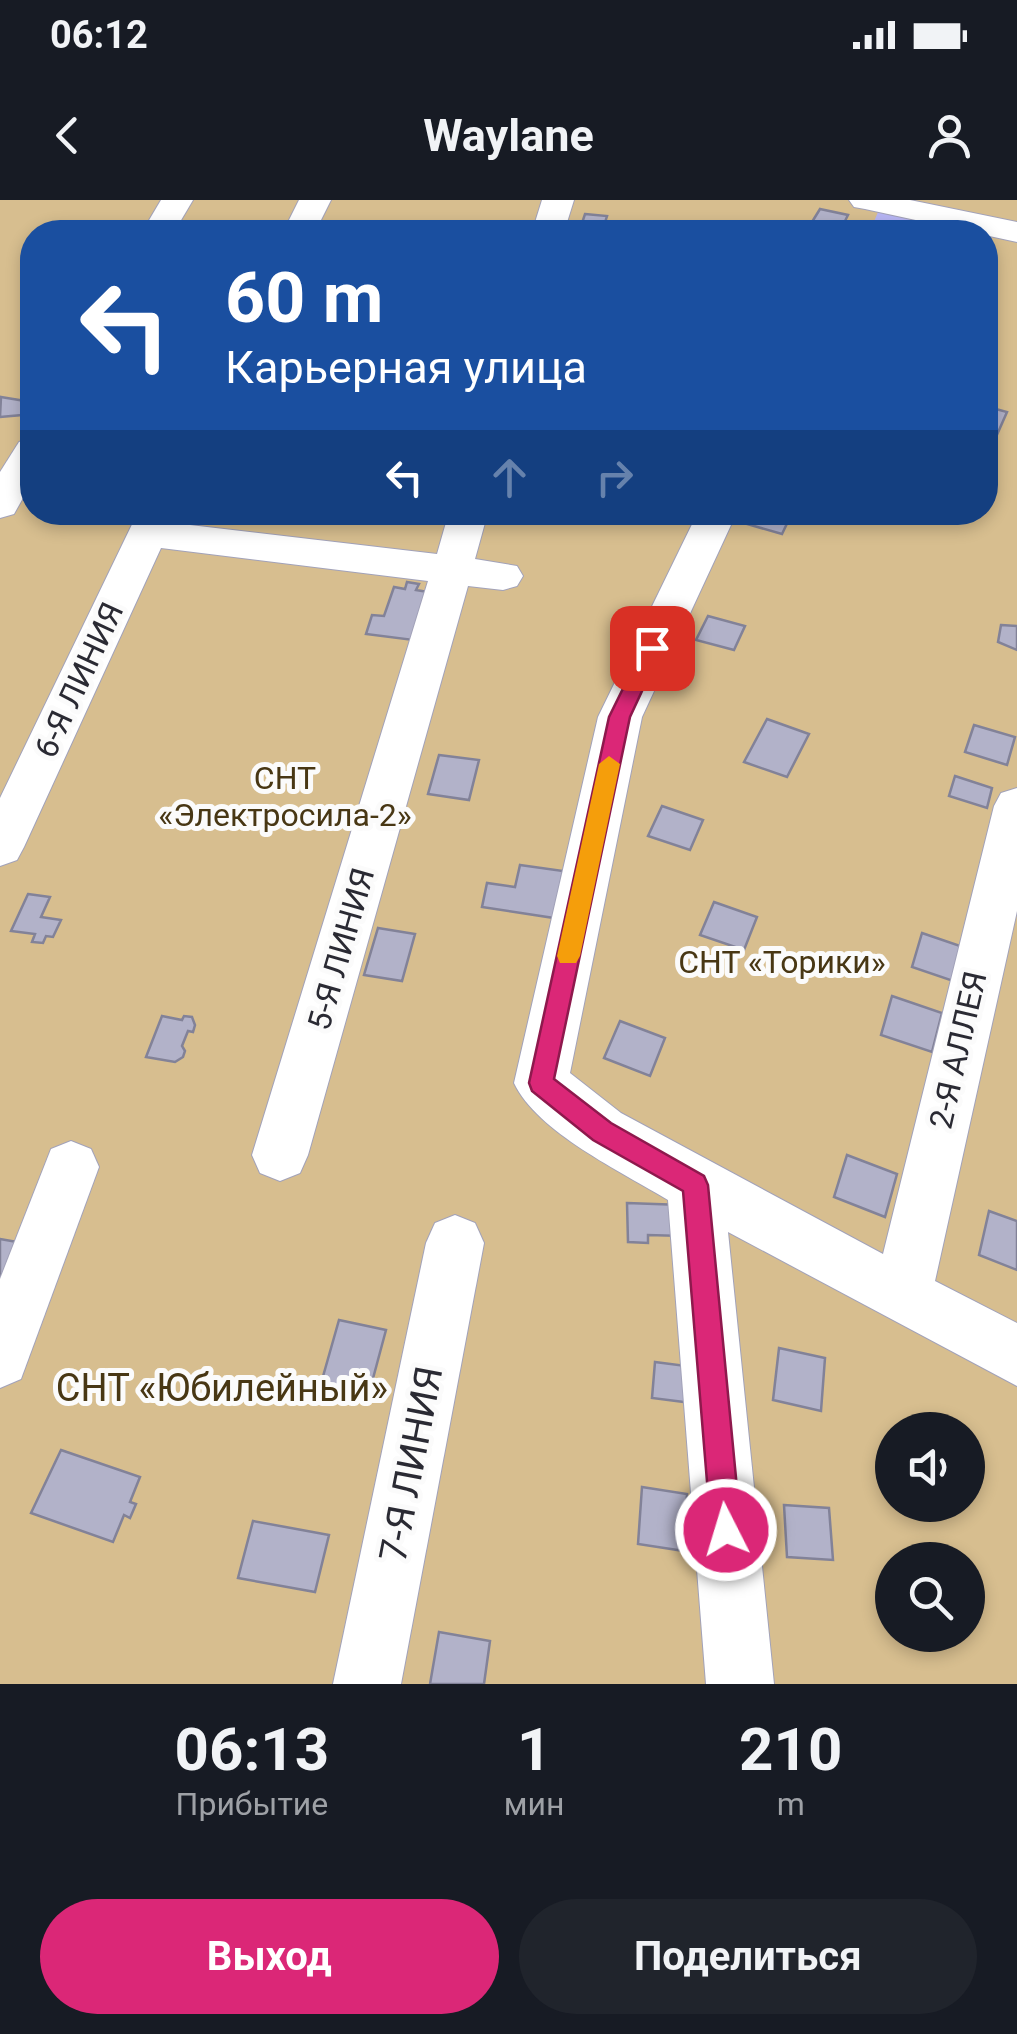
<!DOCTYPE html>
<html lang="ru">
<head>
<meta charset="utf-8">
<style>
  :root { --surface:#171b24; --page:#20242c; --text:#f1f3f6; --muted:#9ea1a6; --accent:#db2777 }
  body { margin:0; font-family:Roboto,sans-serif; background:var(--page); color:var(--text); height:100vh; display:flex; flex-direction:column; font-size:38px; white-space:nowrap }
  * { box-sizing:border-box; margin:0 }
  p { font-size:32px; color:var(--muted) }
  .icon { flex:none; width:55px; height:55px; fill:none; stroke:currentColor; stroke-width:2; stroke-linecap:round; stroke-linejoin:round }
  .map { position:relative; height:1484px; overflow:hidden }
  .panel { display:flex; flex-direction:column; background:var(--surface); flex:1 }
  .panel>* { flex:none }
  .hud { position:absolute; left:20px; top:20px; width:978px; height:305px; border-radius:40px; box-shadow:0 5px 15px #0003; background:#1a4fa0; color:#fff; overflow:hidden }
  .buttons { position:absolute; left:875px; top:1212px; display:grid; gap:20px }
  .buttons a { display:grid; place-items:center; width:110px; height:110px; border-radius:50%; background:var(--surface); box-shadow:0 5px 15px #0003; font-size:50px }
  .pin { position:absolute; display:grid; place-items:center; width:85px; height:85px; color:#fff; margin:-42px; border-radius:20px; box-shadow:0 5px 15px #0006 }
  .me { position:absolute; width:110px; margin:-55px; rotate:355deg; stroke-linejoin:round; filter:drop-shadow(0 0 8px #0008) }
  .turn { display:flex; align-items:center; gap:35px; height:210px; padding:0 40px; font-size:45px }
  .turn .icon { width:130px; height:130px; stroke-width:2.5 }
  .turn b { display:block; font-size:70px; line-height:85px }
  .lanes { display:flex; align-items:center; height:95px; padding:0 40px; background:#0003; justify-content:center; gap:50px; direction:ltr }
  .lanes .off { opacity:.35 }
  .eta { display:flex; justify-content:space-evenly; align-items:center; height:170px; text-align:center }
  .eta b { font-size:60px; font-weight:700; line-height:70px }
  .primary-button { display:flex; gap:20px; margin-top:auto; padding:20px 40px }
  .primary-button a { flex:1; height:115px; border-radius:60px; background:var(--accent); color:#fff; font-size:40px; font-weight:700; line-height:115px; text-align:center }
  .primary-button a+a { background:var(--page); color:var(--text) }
  .status { display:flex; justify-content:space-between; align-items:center; height:70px; padding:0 50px; background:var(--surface); direction:ltr }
  .status svg { height:28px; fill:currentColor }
  header { display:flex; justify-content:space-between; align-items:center; height:130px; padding:0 40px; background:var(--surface); font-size:45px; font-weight:700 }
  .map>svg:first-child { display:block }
</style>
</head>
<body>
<div class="status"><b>06:12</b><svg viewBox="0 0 49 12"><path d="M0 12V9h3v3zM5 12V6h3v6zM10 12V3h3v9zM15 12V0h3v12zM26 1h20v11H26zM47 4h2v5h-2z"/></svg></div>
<header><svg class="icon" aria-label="back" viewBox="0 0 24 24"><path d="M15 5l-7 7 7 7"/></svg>Waylane<svg class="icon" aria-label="person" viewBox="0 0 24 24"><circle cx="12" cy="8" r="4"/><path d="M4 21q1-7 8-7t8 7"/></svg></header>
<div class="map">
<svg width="1017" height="1484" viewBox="0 0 1017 1484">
  <rect width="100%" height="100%" fill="#ececfb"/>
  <path fill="#d7be8f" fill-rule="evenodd" d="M 0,0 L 1017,0 L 1017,1484 L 0,1484 ZM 32,32 L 985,32 L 985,312 L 32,312 ZM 892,1230 L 968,1230 L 968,1305 L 892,1305 ZM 892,1360 L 968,1360 L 968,1435 L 892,1435 Z"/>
  <path fill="#b7b5f4" d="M 878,12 L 965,32 L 875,32 L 870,31 Z"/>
  <g fill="#b2b2c9" stroke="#828298" stroke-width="2.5">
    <path d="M 820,9 L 848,15 L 841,29 L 812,22 Z"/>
    <path d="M 585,14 L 607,16 L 602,32 L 579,32 Z"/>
    <path d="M 1,197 L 31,202 L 22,215 L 0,217 Z"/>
    <path d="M 985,206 L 1007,212 L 996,237 L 985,234 Z"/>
    <path d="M 753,312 L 791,312 L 792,313 L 782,334 L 747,324 Z"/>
    <path d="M 407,382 L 419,384 L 416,390 L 428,392 L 413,440 L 366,434 L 372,415 L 384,416 L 394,387 L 405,389 Z"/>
    <path d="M 708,416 L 745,426 L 734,450 L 696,440 Z"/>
    <path d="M 1001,425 L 1017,426 L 1017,450 L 998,442 Z"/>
    <path d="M 767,519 L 809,534 L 787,577 L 744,562 Z"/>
    <path d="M 974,525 L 1015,537 L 1007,565 L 965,552 Z"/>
    <path d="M 439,555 L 479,560 L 469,600 L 428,594 Z"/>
    <path d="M 955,576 L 992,588 L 987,608 L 949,596 Z"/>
    <path d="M 662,606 L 703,620 L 690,650 L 648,636 Z"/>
    <path d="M 520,665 L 563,671 L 554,718 L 482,707 L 487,683 L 515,687 Z"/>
    <path d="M 28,694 L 50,697 L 41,717 L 61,720 L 53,737 L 46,736 L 43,743 L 32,742 L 35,734 L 11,731 Z"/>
    <path d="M 714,702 L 757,717 L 744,750 L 700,735 Z"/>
    <path d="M 378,728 L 415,734 L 402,781 L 364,775 Z"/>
    <path d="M 922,733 L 969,749 L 959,783 L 912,767 Z"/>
    <path d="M 892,796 L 942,813 L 932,852 L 881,835 Z"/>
    <path d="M 162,816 L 182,820 L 184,816 L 192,817 L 195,825 L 193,832 L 188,831 L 182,846 L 185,851 L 183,857 L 175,862 L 146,857 Z"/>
    <path d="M 620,821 L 665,838 L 650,876 L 604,858 Z"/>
    <path d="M 847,955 L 897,974 L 885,1017 L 834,997 Z"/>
    <path d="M 627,1003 L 682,1005 L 683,1036 L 648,1035 L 648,1043 L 628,1042 Z"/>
    <path d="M 989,1011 L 1017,1021 L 1017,1070 L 979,1055 Z"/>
    <path d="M 0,1039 L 17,1042 L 0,1084 Z"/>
    <path d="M 339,1120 L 386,1130 L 368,1197 L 320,1187 Z"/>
    <path d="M 779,1148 L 825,1158 L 821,1211 L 773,1200 Z"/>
    <path d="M 655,1162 L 694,1167 L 692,1203 L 652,1198 Z"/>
    <path d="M 61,1250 L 140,1277 L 130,1302 L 136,1304 L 130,1318 L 124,1315 L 113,1342 L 31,1313 Z"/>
    <path d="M 642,1287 L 687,1294 L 684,1351 L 638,1344 Z"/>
    <path d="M 784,1305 L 829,1308 L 833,1360 L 787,1357 Z"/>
    <path d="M 253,1321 L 329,1335 L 315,1392 L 238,1378 Z"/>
    <path d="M 439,1432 L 490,1441 L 484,1484 L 430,1484 Z"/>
  </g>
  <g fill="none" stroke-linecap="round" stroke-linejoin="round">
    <g stroke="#a2a2b9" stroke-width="2">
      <g id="minor">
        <path d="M 161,0 L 193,0 L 174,32 L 142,32 Z"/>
        <path d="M 299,0 L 331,0 L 315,32 L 283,32 Z"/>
        <path d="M 542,0 L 574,0 L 564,32 L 532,32 Z"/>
        <path d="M 849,0 L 910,0 L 1017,22 L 1017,42 L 865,9 L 854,7 Z"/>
        <path d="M 32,238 L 32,282 L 14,314 L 0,318 L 0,272 L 19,242 Z"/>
        <path d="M 138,312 L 177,312 L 173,323 L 437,354 L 449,312 L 488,312 L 475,359 L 517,366 L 523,376 L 517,386 L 503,390 L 468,386 L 308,955 L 300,973 L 280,981 L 260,973 L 252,955 L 428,381 L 161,348 L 24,647 L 17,660 L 0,666 L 0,598 Z"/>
        <path d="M 698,312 L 737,312 L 642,517 L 570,873 L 621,913 L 883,1054 L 994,606 L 1001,593 L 1017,588 L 1017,711 L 935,1081 L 1017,1123 L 1017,1186 L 728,1032 L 774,1484 L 706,1484 L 668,1000 C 622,972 537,932 514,883 L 598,517 Z"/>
        <path d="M 71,941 L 91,949 L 99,967 L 21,1179 L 0,1188 L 0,1079 L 51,949 Z"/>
        <path d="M 455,1015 L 475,1023 L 484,1043 L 401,1484 L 333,1484 L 426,1043 L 435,1023 Z"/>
      </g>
    </g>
    <use href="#minor" fill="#fff" fill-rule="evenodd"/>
  </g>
  <path fill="#db2777" stroke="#8e194d" stroke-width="2.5" d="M 652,442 L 662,448 L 630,517 L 554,879 L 611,923 L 704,976 L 708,985 L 741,1330 L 736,1341 L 726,1345 L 715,1341 L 711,1330 L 683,991 L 593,940 L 532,891 L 529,883 L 609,517 L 643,448 Z"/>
  <path fill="#f59e0b" d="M 609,556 L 620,564 L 580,756 L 576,763 L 560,763 L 557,756 L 599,564 Z"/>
  <g text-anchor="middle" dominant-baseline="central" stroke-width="10" stroke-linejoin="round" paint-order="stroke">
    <g font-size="32" fill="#2a2a33" stroke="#fbfbfb">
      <text transform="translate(79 480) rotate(-65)">6-Я ЛИНИЯ</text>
      <text transform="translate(341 749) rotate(-74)">5-Я ЛИНИЯ</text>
      <text transform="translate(958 850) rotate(-77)">2-Я АЛЛЕЯ</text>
    </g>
    <g font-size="32" fill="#483714" stroke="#fbfbfb">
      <text x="285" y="578">СНТ<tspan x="285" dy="37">«Электросила-2»</tspan></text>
      <text x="782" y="762">СНТ «Торики»</text>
    </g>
    <g font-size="38" fill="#483714" stroke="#fbfbfb">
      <text x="222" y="1188">СНТ «Юбилейный»</text>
    </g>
    <g font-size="38" fill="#2a2a33" stroke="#fbfbfb">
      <text transform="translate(411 1264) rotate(-79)">7-Я ЛИНИЯ</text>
    </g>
  </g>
</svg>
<div class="buttons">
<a><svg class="icon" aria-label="sound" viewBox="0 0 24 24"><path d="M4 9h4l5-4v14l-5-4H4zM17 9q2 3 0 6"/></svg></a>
<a><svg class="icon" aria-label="search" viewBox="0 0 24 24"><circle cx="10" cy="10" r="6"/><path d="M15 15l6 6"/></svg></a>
</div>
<div class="pin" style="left:652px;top:448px;background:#d93025"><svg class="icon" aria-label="arrive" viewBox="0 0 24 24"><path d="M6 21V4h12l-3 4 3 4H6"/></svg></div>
<svg class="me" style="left:726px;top:1330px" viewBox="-20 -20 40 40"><circle r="17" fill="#db2777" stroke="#fff" stroke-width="3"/><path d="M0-11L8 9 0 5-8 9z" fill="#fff"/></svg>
<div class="hud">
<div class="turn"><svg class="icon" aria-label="left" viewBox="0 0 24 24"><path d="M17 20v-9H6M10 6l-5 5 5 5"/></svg><div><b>60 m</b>Карьерная улица</div></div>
<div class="lanes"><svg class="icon" aria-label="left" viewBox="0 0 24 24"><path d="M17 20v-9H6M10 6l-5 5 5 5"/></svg><svg class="icon off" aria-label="ahead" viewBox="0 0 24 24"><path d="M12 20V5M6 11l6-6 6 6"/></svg><svg class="icon off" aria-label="right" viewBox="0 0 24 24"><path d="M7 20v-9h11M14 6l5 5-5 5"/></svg></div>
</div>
</div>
<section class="panel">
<div class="eta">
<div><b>06:13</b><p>Прибытие</p></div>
<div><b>1</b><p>мин</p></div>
<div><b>210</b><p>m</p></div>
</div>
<div class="primary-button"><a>Выход</a><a>Поделиться</a></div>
</section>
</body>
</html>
